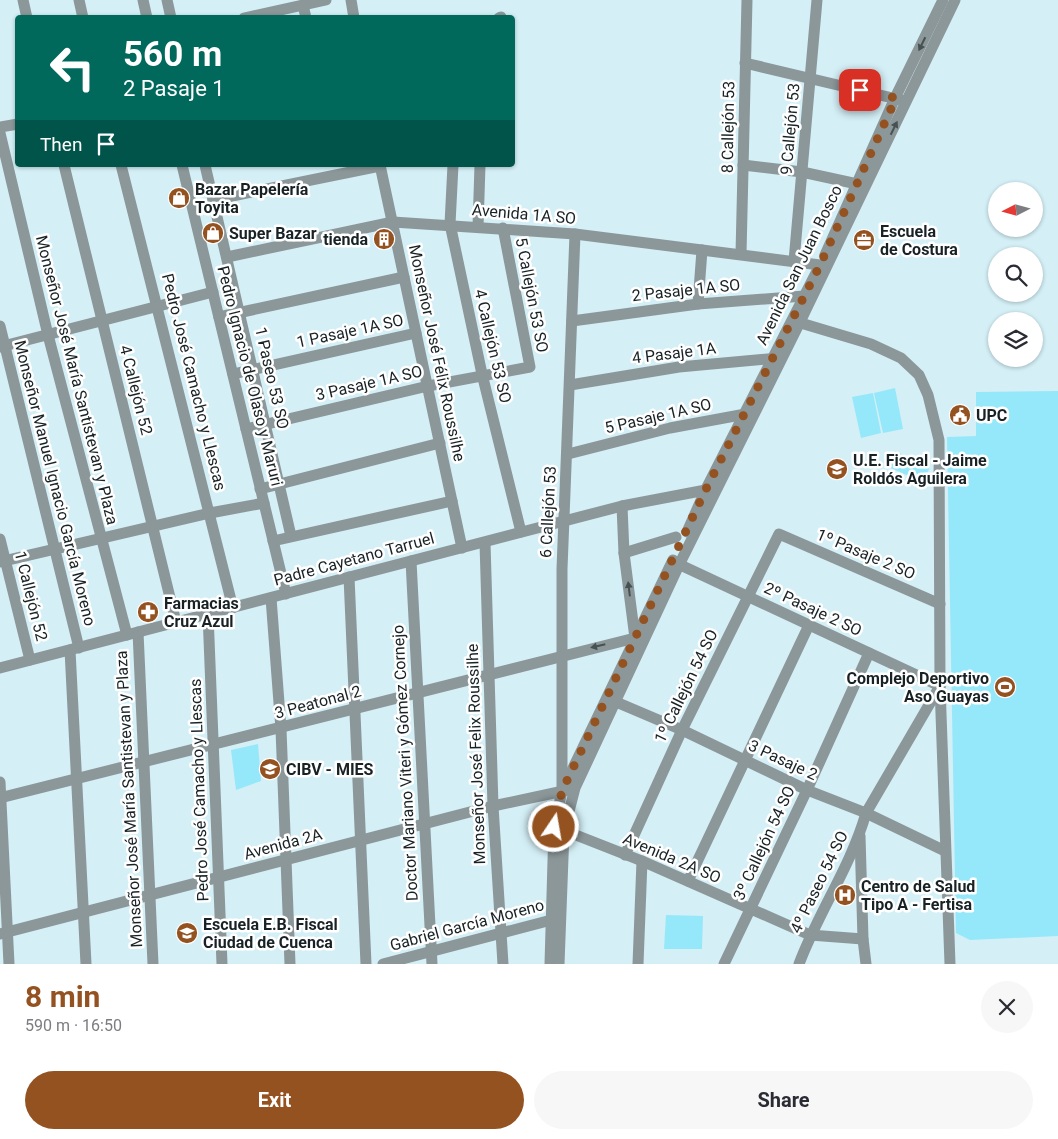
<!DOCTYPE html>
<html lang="en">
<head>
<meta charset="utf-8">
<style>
  :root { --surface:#fff; --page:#f7f7f7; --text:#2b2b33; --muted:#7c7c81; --accent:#945220 }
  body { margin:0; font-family:Roboto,sans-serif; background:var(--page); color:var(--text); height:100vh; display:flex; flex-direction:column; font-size:19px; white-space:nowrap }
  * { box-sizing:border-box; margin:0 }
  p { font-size:16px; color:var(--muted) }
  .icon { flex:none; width:28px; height:28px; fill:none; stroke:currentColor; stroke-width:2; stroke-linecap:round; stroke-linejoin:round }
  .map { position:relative; height:964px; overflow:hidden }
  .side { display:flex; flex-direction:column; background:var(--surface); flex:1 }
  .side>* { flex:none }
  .banner { position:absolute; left:15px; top:15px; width:500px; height:152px; border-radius:5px; box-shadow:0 1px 4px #0004; background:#00695c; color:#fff; overflow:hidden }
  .needle { width:32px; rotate:264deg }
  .fabs { position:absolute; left:988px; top:182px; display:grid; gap:10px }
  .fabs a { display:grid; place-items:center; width:55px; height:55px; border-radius:50%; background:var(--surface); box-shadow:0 1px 4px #0004; font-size:25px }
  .pin { position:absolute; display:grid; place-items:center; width:42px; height:42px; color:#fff; margin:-21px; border-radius:10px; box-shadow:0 2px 8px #0006 }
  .me { position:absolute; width:55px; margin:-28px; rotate:12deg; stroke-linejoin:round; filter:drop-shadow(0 0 4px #0008) }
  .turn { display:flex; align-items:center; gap:18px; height:105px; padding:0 25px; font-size:22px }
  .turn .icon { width:65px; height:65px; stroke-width:2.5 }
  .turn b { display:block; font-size:35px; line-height:42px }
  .then { display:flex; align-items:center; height:48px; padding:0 25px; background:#0003; gap:10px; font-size:19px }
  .round { display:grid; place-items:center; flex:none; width:52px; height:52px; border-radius:26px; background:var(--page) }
  .headline { display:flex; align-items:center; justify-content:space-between; height:85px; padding:0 25px }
  h1 { font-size:30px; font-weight:700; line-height:38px; color:var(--accent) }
  .primary-button { display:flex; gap:10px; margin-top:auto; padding:10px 25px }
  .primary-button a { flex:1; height:58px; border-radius:30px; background:var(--accent); color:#fff; font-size:20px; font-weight:700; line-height:58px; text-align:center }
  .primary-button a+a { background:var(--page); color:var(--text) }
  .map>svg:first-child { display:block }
</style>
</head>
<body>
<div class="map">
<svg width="1058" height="964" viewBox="0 0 1058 964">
  <rect width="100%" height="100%" fill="#d4eff6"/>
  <g fill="#95e8fa">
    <path d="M 895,388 L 903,429 L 883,433 L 874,393 Z"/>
    <path d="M 1058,391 L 1058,936 L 970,940 L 956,933 L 947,437 L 976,436 L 976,392 Z"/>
    <path d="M 873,393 L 881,433 L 861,438 L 852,397 Z"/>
    <path d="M 895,451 L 930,467 L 923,482 L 888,467 Z"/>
    <path d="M 258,744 L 261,781 L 236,790 L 231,750 Z"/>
    <path d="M 666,915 L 703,916 L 702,949 L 664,949 Z"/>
  </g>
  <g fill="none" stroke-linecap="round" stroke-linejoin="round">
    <g stroke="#8c979a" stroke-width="11">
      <path d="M 23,0 L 27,18"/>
      <path d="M 79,0 L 83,18"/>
      <path d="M 143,0 L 147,18"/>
      <path d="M 167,0 L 171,18"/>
      <path d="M 351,0 L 354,18"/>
      <path d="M 303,5 L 306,18"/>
      <path d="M 244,18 L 326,0"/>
      <path d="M 499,18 L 501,17"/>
      <path d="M 745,63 L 901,100"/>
      <path d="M 0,127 L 18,124"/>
      <path d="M 0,133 L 48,335 L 127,635"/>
      <path d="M 64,165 L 176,622"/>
      <path d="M 121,165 L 233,608"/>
      <path d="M 182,165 L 286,594"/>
      <path d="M 205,165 L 291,536"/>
      <path d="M 380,165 L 462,548"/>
      <path d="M 453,165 L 450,224 L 482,374 L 521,532"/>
      <path d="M 743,165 L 802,172 L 862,185"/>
      <path d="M 213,200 L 380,166"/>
      <path d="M 478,227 L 480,165"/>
      <path d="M 741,254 L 747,0"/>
      <path d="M 825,255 L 895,98 L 943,0"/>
      <path d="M 227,257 L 393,222 L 575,234 L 820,265"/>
      <path d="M 794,261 L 817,0"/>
      <path d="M 698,304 L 702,250"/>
      <path d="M 219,317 L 404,277"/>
      <path d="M 572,321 L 698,304 L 804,296"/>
      <path d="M 794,321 L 871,344 L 901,358 L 919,375 L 928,395 L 939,440 L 940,686 L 950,964"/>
      <path d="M 0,326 L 79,648"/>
      <path d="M 0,347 L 213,292"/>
      <path d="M 233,374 L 416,333"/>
      <path d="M 570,385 L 679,367 L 778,358"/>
      <path d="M 246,429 L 428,386 L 530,367 L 503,228"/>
      <path d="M 568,454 L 670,428 L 751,413"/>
      <path d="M 260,489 L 440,443"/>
      <path d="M 622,506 L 624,553 L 635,638"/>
      <path d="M 687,532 L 706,489 L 818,269"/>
      <path d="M 0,539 L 30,660"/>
      <path d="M 273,541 L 452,501"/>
      <path d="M 485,543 L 493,806 L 503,964"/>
      <path d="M 624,553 L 676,537"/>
      <path d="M 411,561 L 432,964"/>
      <path d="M 0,562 L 210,513 L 264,503"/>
      <path d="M 674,562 L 940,686 L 866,813 C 851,866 818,913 799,964"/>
      <path d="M 349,577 L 366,964"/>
      <path d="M 271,598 L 281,729 L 290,964"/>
      <path d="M 208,614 L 222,964"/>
      <path d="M 138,632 L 153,964"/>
      <path d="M 70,650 L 86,964"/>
      <path d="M 0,668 L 622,506 L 711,489"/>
      <path d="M 609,699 L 682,730 L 807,790 L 866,813 L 945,851"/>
      <path d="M 0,782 L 9,964"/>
      <path d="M 562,787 L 562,569 L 575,234"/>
      <path d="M 0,798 L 635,638 L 638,640"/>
      <path d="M 558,828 L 642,861 L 810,935 L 863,939"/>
      <path d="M 860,836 L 863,939 L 866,964"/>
      <path d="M 625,855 L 682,730 L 779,534 L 940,604"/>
      <path d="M 688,881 L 809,625"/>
      <path d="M 0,934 L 493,806 L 568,790"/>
      <path d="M 383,964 L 559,918"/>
      <path d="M 550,964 L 554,827 L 562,791 L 673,560"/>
      <path d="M 559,964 L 564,831 L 575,788 L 679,565 L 800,322 L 955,0"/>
      <path d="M 638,964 L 642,861"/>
      <path d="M 724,964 L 807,790 L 869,653"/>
    </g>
  </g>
  <defs><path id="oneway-solid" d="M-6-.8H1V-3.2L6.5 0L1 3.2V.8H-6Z" transform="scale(1.25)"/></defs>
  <g fill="#465154">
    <use href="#oneway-solid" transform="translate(922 44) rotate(116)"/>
    <use href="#oneway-solid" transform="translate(894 128) rotate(-64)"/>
    <use href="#oneway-solid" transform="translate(629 589) rotate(-97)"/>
    <use href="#oneway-solid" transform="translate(598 646) rotate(167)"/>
  </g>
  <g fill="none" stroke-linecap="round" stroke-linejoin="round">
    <path stroke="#945220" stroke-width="9" stroke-dasharray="0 16.2" d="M 554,827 L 562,791 L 706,489 L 820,265 L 896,98 L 860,90"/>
  </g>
  <defs>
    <g id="shop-disc" transform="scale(1.125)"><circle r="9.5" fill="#945220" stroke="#fff"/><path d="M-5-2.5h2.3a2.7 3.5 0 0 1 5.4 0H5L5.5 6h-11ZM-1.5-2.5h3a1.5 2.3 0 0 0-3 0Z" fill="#fff"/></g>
    <g id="building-disc" transform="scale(1.125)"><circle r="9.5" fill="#945220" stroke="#fff"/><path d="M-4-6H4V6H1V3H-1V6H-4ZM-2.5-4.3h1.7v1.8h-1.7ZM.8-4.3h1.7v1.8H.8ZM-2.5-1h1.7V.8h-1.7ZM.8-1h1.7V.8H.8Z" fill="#fff"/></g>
    <g id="office-disc" transform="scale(1.125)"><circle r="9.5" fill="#945220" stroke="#fff"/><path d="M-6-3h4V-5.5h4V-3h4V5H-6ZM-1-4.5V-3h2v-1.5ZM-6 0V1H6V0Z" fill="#fff"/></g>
    <g id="civic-disc" transform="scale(1.125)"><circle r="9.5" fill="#945220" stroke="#fff"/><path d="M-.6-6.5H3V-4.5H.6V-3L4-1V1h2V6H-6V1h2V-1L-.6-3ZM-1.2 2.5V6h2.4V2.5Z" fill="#fff"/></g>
    <g id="school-disc" transform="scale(1.125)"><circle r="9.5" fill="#945220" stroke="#fff"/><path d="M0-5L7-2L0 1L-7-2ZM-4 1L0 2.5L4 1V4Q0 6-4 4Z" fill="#fff"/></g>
    <g id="pharmacy-disc" transform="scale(1.125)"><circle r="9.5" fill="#945220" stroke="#fff"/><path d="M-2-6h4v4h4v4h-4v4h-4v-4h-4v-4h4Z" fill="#fff"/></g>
    <g id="stadium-disc" transform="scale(1.125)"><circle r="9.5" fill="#945220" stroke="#fff"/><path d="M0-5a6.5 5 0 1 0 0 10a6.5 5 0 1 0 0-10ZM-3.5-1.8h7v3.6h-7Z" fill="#fff"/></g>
    <g id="hospital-disc" transform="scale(1.125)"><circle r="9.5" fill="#945220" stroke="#fff"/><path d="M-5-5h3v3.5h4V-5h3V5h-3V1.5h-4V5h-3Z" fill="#fff"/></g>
  </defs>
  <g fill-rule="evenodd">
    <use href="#shop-disc" x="179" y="198"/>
    <use href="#shop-disc" x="213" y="233"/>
    <use href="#building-disc" x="384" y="239"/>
    <use href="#office-disc" x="864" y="240"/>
    <use href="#civic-disc" x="960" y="415"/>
    <use href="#school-disc" x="837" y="469"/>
    <use href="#pharmacy-disc" x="148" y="612"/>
    <use href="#stadium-disc" x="1005" y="687"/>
    <use href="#school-disc" x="270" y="769"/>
    <use href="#hospital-disc" x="845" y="895"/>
    <use href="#school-disc" x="187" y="933"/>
  </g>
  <g text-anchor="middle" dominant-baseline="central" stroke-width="5" stroke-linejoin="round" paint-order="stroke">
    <g font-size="16" fill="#182225" stroke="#fff">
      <text transform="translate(728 127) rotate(-89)">8 Callejón 53</text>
      <text transform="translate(790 129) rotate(-85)">9 Callejón 53</text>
      <text transform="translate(524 214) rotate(5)">Avenida 1A SO</text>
      <text transform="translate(799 265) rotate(-64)">Avenida San Juan Bosco</text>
      <text transform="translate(686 290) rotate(-6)">2 Pasaje 1A SO</text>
      <text transform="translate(532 295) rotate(79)">5 Callejón 53 SO</text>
      <text transform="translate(350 331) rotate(-12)">1 Pasaje 1A SO</text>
      <text transform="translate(493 346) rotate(77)">4 Callejón 53 SO</text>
      <text transform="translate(437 353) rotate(78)">Monseñor José Félix Roussilhe</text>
      <text transform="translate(674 353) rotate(-7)">4 Pasaje 1A</text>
      <text transform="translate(250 376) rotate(76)">Pedro Ignacio de Olaso y Maruri</text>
      <text transform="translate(272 378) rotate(77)">1 Paseo 53 SO</text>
      <text transform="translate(77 380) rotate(76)">Monseñor José María Santistevan y Plaza</text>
      <text transform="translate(194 382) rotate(76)">Pedro José Camacho y Llescas</text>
      <text transform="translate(369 383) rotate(-13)">3 Pasaje 1A SO</text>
      <text transform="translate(136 390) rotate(76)">4 Callejón 52</text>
      <text transform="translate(658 416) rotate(-13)">5 Pasaje 1A SO</text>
      <text transform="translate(55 483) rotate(76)">Monseñor Manuel Ignacio García Moreno</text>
      <text transform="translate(548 512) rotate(-87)">6 Callejón 53</text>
      <text transform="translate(866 554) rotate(23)">1º Pasaje 2 SO</text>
      <text transform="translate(354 559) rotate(-15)">Padre Cayetano Tarruel</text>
      <text transform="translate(31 596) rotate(76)">1 Callejón 52</text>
      <text transform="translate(813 609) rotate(25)">2º Pasaje 2 SO</text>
      <text transform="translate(686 686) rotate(-64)">1º Callejón 54 SO</text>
      <text transform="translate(318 702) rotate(-15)">3 Peatonal 2</text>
      <text transform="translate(476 754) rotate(-92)">Monseñor José Felix Roussilhe</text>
      <text transform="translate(783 760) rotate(25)">3 Pasaje 2</text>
      <text transform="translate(405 763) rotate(-93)">Doctor Mariano Viteri y Gómez Cornejo</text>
      <text transform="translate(199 790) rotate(-92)">Pedro José Camacho y Llescas</text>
      <text transform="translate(129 799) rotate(-93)">Monseñor José María Santistevan y Plaza</text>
      <text transform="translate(764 843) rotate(-65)">3º Callejón 54 SO</text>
      <text transform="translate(283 844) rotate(-15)">Avenida 2A</text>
      <text transform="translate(672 858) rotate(23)">Avenida 2A SO</text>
      <text transform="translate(819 882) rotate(-64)">4º Paseo 54 SO</text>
      <text transform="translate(467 925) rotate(-15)">Gabriel García Moreno</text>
    </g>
    <g font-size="16" font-weight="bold" fill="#182225" stroke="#fff" text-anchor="start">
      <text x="195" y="189">Bazar Papelería<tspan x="195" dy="18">Toyita</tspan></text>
      <text x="880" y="231">Escuela<tspan x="880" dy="18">de Costura</tspan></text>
      <text x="229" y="233">Super Bazar</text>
      <text x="368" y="239" text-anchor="end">tienda</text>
      <text x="976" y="415">UPC</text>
      <text x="853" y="460">U.E. Fiscal - Jaime<tspan x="853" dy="18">Roldós Aguilera</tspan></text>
      <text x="164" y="603">Farmacias<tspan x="164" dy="18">Cruz Azul</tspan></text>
      <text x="989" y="678" text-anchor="end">Complejo Deportivo<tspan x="989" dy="18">Aso Guayas</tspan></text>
      <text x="286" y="769">CIBV - MIES</text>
      <text x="861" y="886">Centro de Salud<tspan x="861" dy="18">Tipo A - Fertisa</tspan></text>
      <text x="203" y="924">Escuela E.B. Fiscal<tspan x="203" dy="18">Ciudad de Cuenca</tspan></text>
    </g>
  </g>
</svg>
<div class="fabs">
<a><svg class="needle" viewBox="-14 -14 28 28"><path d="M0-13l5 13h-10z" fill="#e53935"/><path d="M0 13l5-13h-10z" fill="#7c7c81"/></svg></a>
<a><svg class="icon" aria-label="search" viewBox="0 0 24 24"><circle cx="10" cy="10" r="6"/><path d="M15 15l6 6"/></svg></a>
<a><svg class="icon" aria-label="layers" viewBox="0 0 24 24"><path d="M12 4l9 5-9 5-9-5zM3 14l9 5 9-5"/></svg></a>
</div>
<div class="pin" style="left:860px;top:90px;background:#d93025"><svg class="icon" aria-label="arrive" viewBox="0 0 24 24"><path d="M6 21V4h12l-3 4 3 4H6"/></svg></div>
<svg class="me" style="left:554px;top:827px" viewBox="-20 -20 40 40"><circle r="17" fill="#945220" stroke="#fff" stroke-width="3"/><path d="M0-11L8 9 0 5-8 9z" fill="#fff"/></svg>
<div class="banner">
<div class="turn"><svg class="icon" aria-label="left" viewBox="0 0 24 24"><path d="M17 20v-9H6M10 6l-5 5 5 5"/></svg><div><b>560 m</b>2 Pasaje 1</div></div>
<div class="then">Then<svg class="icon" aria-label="arrive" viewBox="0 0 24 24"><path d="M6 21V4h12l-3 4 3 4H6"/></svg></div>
</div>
</div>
<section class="side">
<div class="headline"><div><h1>8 min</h1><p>590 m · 16:50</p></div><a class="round"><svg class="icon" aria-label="close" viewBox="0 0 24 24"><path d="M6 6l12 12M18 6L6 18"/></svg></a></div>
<div class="primary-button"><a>Exit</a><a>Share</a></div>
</section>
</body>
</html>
